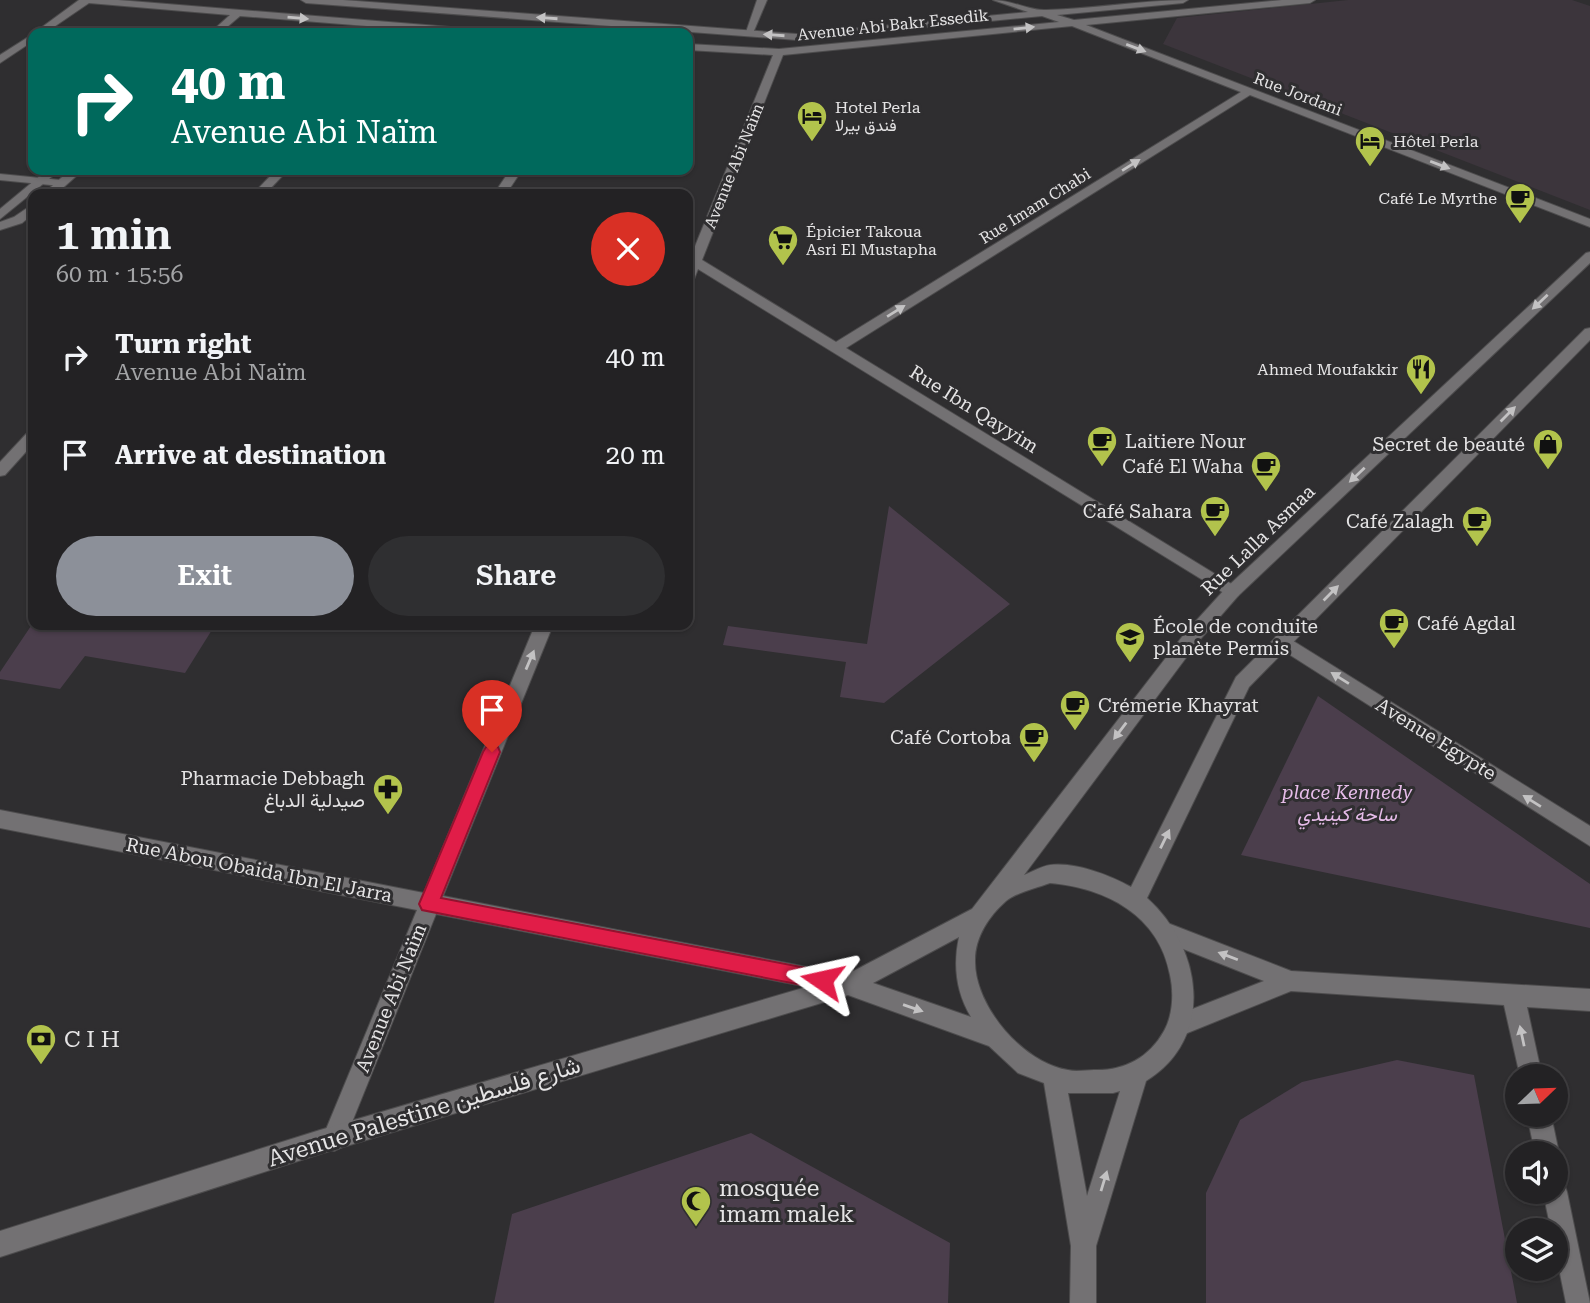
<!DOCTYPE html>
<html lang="en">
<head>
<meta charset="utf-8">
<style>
  :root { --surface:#232224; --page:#2f2f31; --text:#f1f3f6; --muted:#a3a4a6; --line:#403f41; --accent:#8c9099 }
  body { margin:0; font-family:"Roboto Serif",Vazirmatn,serif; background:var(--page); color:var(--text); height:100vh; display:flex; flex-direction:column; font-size:26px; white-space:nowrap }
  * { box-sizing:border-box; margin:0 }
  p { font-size:23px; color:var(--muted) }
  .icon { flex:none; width:38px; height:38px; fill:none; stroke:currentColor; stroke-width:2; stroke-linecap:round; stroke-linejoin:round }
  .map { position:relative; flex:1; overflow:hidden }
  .details { position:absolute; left:28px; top:189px; width:665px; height:441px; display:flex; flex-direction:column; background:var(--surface); border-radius:14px; box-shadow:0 2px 5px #0004,0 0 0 2px var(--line) }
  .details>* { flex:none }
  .banner { position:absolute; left:28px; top:28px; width:665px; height:147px; border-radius:14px; box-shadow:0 2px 5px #0004,0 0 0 2px var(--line); background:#00695c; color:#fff; overflow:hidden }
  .needle { width:46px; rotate:67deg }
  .tools { position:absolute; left:1505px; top:1064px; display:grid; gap:14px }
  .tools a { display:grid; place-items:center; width:63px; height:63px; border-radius:50%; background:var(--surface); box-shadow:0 2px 5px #0004,0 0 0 2px var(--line); font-size:35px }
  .pin { position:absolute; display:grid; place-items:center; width:60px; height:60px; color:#fff; margin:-72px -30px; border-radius:50% 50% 50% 0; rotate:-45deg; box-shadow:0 0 7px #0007 }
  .pin .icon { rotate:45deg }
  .me { position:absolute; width:77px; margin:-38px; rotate:281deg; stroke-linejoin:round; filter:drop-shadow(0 0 5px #0008) }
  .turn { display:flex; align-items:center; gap:24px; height:147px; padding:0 28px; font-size:32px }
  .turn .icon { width:91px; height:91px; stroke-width:2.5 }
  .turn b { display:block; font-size:49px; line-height:60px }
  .round { display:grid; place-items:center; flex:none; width:74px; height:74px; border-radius:37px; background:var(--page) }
  .head { display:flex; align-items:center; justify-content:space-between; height:119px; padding:0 28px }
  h1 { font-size:42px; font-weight:600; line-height:52px }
  .action { display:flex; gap:14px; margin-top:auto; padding:14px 28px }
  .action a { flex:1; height:80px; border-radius:42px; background:var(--accent); color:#fff; font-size:28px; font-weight:600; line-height:80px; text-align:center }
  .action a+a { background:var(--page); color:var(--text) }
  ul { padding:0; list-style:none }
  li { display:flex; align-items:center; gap:21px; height:98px; padding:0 28px }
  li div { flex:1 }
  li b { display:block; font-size:26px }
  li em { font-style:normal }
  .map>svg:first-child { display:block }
</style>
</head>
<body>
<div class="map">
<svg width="1590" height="1303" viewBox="0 0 1590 1303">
  <rect width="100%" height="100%" fill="#2f2e30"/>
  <path fill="#3c353c" d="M 1348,0 L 1572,0 L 1590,6 L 1590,210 L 1163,44 L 1177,18 Z"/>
  <g fill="#4b3e4c">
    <path d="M 889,506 L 1010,604 L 884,703 L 840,697 L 846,662 L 723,645 L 728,626 L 867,644 Z"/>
    <path d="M 33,623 L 33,625 L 215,625 L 185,673 L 85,656 L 60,689 L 0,679 L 0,672 Z"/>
    <path d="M 1318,696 L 1590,884 L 1590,928 L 1241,855 Z"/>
    <path d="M 1397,1060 L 1474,1075 L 1517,1303 L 1206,1303 L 1206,1193 L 1240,1120 L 1302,1082 Z"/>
    <path d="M 751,1133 L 950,1243 L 948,1303 L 494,1303 L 512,1214 Z"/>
  </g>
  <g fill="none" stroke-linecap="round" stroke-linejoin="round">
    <g stroke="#4d4c4d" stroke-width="2">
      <path id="service" d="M 0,174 L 61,180 L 67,183 L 61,186 L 0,180 Z"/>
    </g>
    <g stroke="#4d4c4d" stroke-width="2">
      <path id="pedestrian" d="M 757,0 L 767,0 L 753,33 L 745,35 Z"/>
    </g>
    <g stroke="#4d4c4d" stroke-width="2">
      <g id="minor">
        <path d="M 118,0 L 487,30 L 492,33 L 455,33 L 240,16 L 220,33 L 210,33 L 230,15 L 89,3 L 45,33 L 34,33 L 79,0 Z"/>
        <path d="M 301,0 L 343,0 L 797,34 L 1028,12 L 993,0 C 1012,0 1029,11 1046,10 C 1094,9 1140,0 1188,0 L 1183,3 L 1057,15 L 1074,20 L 1282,0 L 1315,0 L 1310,3 L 1086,25 L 1590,219 L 1590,227 L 1250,95 L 846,348 L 1238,588 L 1240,592 L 1238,596 L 1232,598 L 698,269 L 693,282 L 688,283 L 689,261 L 773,55 L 688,50 L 688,44 L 779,49 L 1059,22 L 1042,16 L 797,40 L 306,3 ZM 1072,26 L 1241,92 L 836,342 L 702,260 L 783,55 Z"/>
        <path d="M 33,34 L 33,41 L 0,63 L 0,55 Z"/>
        <path d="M 47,170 L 60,170 L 0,219 L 0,209 Z"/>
        <path d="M 70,170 L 83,170 L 56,194 L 43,194 Z"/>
        <path d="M 276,170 L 288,170 L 265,194 L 253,194 Z"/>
        <path d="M 510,170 L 522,170 L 506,194 L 494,194 Z"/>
        <path d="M 33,204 L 33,214 L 22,223 L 0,230 L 0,222 L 14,217 Z"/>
        <path d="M 33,430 L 33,444 L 5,475 L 0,476 L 0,462 L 28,432 Z"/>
        <path d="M 535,625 L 553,625 L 443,896 L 848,975 L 856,978 L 859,985 L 856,992 L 848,995 L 436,914 L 342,1147 L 334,1151 L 326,1147 L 322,1139 L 417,910 L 0,828 L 0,810 L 424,893 Z"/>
        <path d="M 1282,634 L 1590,826 L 1590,846 L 1276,646 L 1273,641 L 1276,636 Z"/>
        <path d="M 1165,922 L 1291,971 L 1590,989 L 1590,1011 L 1527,1007 L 1542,1076 L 1520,1076 L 1504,1005 L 1291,991 L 1180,1036 L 1172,1033 L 1169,1025 L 1172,1017 L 1264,981 L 1158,939 L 1154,932 L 1158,925 Z"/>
        <path d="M 1527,1115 L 1551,1115 L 1559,1153 L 1556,1161 L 1556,1153 L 1535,1153 Z"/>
        <path d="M 1556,1180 L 1564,1183 L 1567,1192 L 1590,1303 L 1566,1303 L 1556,1254 L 1556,1230 L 1551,1230 L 1543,1192 L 1556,1192 Z"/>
      </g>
    </g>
    <g stroke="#4d4c4d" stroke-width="2">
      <path id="tertiary" d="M 1590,252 L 1590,263 L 1238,596 L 1197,643 L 1024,875 C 1032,872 1042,866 1050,865 C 1076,862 1109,875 1131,887 L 1236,677 L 1585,329 L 1590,328 L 1590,340 L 1249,687 L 1147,898 C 1202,947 1216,1038 1146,1081 L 1096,1246 L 1096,1303 L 1070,1303 L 1071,1246 L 1044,1083 L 1018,1073 L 989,1046 L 848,995 L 320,1154 L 0,1257 L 0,1231 L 320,1130 L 844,976 L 972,909 L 1185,633 L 1226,588 L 1586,253 ZM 1050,883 C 1106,888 1159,915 1170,975 C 1174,993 1173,1015 1164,1031 C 1149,1058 1124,1071 1094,1070 C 1086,1070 1076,1072 1068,1070 C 1023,1063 974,1006 975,960 C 975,937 989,916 1006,901 C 1017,892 1037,888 1050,883 ZM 959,937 C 953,965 956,992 971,1017 L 873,983 ZM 1120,1091 L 1087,1196 L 1068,1093 L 1113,1093 Z"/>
    </g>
    <use href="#service" fill="#737173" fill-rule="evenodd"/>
    <use href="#pedestrian" fill="#737173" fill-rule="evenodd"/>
    <use href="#minor" fill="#737173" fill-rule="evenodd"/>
    <use href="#tertiary" fill="#737173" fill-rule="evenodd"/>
  </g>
  <defs><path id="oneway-solid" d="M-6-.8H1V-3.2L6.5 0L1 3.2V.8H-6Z" transform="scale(1.75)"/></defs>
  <g fill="#c3c2c3">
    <use href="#oneway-solid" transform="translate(298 18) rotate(5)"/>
    <use href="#oneway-solid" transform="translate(547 18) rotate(-176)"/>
    <use href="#oneway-solid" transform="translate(1024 28) rotate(-6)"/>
    <use href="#oneway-solid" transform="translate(774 35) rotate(-176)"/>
    <use href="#oneway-solid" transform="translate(1136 48) rotate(21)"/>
    <use href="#oneway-solid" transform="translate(1131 165) rotate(-32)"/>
    <use href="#oneway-solid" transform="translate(1440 165) rotate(21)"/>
    <use href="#oneway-solid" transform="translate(1540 302) rotate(137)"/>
    <use href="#oneway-solid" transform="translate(896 311) rotate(-32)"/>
    <use href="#oneway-solid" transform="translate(1508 414) rotate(-45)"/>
    <use href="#oneway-solid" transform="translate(1357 475) rotate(137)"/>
    <use href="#oneway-solid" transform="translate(1331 593) rotate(-45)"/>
    <use href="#oneway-solid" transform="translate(530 660) rotate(-67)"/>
    <use href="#oneway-solid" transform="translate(1340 678) rotate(-148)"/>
    <use href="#oneway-solid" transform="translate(1120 731) rotate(127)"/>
    <use href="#oneway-solid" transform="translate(1532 801) rotate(-148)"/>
    <use href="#oneway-solid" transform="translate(1165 839) rotate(-64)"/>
    <use href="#oneway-solid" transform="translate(1228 956) rotate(-159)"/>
    <use href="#oneway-solid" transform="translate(913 1008) rotate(19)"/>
    <use href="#oneway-solid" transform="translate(1522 1036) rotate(-102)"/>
    <use href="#oneway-solid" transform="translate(1104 1181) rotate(-73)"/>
  </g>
  <path fill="#e11d48" stroke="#92132f" stroke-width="2" d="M 492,745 L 498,747 L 500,752 L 441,898 L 822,971 L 829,973 L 832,980 L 829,987 L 822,989 L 422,910 L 419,904 L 483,752 L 486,747 Z"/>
  <defs>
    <g id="hotel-pin" transform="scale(1.575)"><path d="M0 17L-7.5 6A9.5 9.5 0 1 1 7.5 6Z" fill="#b2c34c" stroke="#2f2e30"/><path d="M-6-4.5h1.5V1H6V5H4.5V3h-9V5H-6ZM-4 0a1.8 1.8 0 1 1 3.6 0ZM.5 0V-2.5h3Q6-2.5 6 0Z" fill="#111"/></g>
    <g id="cafe-pin" transform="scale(1.575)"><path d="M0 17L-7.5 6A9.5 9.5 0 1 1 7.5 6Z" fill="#b2c34c" stroke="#2f2e30"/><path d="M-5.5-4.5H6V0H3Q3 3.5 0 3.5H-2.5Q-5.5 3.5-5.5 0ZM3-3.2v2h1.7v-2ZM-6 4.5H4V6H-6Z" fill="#111"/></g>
    <g id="supermarket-pin" transform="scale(1.575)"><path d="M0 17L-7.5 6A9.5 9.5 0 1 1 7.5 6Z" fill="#b2c34c" stroke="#2f2e30"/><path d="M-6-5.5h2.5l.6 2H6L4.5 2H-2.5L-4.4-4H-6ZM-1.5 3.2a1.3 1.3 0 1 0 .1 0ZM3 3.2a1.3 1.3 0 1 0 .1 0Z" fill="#111"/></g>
    <g id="restaurant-pin" transform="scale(1.575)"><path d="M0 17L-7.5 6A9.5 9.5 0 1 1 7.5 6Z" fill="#b2c34c" stroke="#2f2e30"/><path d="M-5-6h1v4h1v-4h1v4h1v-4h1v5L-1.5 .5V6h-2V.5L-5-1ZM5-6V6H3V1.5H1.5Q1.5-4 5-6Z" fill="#111"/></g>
    <g id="shop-pin" transform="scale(1.575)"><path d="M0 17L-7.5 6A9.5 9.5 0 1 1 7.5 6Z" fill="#b2c34c" stroke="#2f2e30"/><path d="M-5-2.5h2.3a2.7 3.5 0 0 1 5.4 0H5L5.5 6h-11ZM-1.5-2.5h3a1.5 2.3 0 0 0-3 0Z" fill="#111"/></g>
    <g id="school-pin" transform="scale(1.575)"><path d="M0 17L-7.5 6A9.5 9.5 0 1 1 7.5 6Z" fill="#b2c34c" stroke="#2f2e30"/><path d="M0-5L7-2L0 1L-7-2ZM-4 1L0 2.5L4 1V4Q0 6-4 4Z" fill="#111"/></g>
    <g id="pharmacy-pin" transform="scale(1.575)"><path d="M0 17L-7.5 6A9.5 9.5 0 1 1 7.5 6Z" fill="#b2c34c" stroke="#2f2e30"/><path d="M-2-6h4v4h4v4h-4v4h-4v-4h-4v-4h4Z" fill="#111"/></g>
    <g id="bank-pin" transform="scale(1.575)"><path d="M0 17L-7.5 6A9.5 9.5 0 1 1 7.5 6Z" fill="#b2c34c" stroke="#2f2e30"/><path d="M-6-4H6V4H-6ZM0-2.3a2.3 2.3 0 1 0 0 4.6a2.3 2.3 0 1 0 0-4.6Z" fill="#111"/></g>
    <g id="mosque-pin" transform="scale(1.575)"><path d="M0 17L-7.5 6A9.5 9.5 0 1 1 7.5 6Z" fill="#b2c34c" stroke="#2f2e30"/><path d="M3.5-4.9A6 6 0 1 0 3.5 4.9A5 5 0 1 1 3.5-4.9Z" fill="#111"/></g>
  </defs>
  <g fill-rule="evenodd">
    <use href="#hotel-pin" x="812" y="116"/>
    <use href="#hotel-pin" x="1370" y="141"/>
    <use href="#cafe-pin" x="1520" y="198"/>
    <use href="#supermarket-pin" x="783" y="240"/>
    <use href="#restaurant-pin" x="1421" y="369"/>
    <use href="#cafe-pin" x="1102" y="441"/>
    <use href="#shop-pin" x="1548" y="444"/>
    <use href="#cafe-pin" x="1266" y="466"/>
    <use href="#cafe-pin" x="1215" y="511"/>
    <use href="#cafe-pin" x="1477" y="521"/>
    <use href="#cafe-pin" x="1394" y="623"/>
    <use href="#school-pin" x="1130" y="637"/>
    <use href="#cafe-pin" x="1075" y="705"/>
    <use href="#cafe-pin" x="1034" y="737"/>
    <use href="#pharmacy-pin" x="388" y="789"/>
    <use href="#bank-pin" x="41" y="1039"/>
    <use href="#mosque-pin" x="696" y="1201"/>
  </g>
  <g text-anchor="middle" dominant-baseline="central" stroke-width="6" stroke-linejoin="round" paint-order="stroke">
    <g font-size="16" fill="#e5e4e5" stroke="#2f2e30">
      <text transform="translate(893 25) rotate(-6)">Avenue Abi Bakr Essedik</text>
      <text transform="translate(1298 94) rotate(21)">Rue Jordani</text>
      <text transform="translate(734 166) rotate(-68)">Avenue Abi Naïm</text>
      <text transform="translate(1035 206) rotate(-32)">Rue Imam Chabi</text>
    </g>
    <g font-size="16" fill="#e5e4e5" stroke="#2f2e30" text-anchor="start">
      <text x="835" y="107">Hotel Perla<tspan x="835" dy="18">فندق بيرلا</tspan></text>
      <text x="1393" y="141">Hôtel Perla</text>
      <text x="1497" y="198" text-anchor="end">Café Le Myrthe</text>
      <text x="806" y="231">Épicier Takoua<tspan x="806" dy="18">Asri El Mustapha</tspan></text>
      <text x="1398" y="369" text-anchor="end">Ahmed Moufakkir</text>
    </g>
    <g font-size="19" fill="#e5e4e5" stroke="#2f2e30">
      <text transform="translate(974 409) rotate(32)">Rue Ibn Qayyim</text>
      <text transform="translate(1258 540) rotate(-44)">Rue Lalla Asmaa</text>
      <text transform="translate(1436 739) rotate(32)">Avenue Egypte</text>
      <text transform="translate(259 870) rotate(11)">Rue Abou Obaida Ibn El Jarra</text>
      <text transform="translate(391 998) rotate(-68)">Avenue Abi Naïm</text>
    </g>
    <g font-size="19" fill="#e5e4e5" stroke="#2f2e30" text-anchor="end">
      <text x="1125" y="441" text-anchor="start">Laitiere Nour</text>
      <text x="1525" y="444">Secret de beauté</text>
      <text x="1243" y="466">Café El Waha</text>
      <text x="1192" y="511">Café Sahara</text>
      <text x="1454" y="521">Café Zalagh</text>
      <text x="1417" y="623" text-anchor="start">Café Agdal</text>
      <text x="1153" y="626" text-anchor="start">École de conduite<tspan x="1153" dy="22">planète Permis</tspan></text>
      <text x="1098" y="705" text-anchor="start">Crémerie Khayrat</text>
      <text x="1011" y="737">Café Cortoba</text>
      <text x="365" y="778">Pharmacie Debbagh<tspan x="365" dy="22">صيدلية الدباغ</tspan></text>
    </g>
    <g font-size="19" font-style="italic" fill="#e6bce9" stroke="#2f2e30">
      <text x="1347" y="792">place Kennedy<tspan x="1347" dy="22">ساحة كينيدي</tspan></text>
    </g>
    <g font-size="23" fill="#e5e4e5" stroke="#2f2e30" text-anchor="start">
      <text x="64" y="1039">C I H</text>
      <text x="719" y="1188">mosquée<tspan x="719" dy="26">imam malek</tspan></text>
    </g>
    <g font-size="23" fill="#e5e4e5" stroke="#2f2e30">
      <text transform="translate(424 1112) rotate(-17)">Avenue Palestine شارع فلسطين</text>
    </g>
  </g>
</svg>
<div class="tools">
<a><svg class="needle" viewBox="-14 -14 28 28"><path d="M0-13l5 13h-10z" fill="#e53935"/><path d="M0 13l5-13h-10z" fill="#a3a4a6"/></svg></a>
<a><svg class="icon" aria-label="sound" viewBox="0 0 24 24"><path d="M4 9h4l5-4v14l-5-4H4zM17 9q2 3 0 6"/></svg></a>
<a><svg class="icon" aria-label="layers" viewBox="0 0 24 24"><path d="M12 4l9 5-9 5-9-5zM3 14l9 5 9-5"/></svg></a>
</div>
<div class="pin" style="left:492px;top:752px;background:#d93025"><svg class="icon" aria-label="arrive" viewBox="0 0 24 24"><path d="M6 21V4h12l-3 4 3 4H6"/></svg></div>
<svg class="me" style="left:822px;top:980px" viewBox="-20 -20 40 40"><path d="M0-17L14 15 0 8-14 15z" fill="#e11d48" stroke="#fff" stroke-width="4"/></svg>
<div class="banner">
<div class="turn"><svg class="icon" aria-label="right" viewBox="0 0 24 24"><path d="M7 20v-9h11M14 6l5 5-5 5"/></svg><div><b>40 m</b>Avenue Abi Naïm</div></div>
</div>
<section class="details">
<div class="head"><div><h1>1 min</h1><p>60 m · 15:56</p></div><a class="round" style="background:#d93025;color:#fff"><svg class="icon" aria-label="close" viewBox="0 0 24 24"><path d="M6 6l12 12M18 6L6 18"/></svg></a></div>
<ul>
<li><svg class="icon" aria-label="right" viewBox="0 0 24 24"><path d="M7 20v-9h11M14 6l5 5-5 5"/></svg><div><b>Turn right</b><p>Avenue Abi Naïm</p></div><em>40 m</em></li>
<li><svg class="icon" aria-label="arrive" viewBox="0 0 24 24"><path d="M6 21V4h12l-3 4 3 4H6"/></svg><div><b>Arrive at destination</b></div><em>20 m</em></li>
</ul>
<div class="action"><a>Exit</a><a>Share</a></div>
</section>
</div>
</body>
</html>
